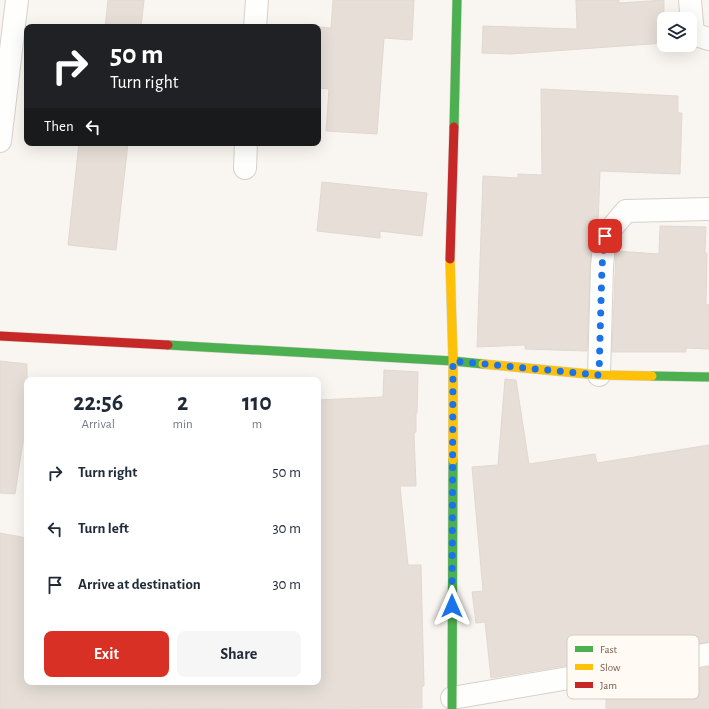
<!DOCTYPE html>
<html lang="en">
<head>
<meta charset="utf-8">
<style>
  :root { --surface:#fff; --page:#f6f6f7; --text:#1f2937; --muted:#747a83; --accent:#d93025 }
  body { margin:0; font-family:"Alegreya Sans",sans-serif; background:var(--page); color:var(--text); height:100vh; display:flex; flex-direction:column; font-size:15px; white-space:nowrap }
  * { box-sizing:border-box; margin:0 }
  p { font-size:13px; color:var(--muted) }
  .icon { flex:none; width:22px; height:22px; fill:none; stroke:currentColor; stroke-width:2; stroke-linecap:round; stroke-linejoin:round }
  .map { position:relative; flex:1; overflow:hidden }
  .drawer { position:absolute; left:24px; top:377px; width:297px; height:308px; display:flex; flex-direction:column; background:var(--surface); border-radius:8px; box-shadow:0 4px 16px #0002 }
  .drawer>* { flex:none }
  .guide { position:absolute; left:24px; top:24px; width:297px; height:122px; border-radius:8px; box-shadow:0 4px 16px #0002; background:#202124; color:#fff; overflow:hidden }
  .buttons { position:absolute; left:657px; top:12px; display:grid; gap:8px }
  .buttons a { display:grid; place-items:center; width:40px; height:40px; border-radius:8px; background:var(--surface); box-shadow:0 4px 16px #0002; font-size:20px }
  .pin { position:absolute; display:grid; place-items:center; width:34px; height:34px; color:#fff; margin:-17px; border-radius:8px; box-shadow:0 2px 6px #0006 }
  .me { position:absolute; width:44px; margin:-22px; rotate:0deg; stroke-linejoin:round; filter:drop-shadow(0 0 3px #0008) }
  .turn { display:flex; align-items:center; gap:14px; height:84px; padding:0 20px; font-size:18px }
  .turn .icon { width:52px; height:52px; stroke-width:2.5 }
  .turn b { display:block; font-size:28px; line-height:34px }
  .then { display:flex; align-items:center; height:38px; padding:0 20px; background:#0003; gap:8px; font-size:15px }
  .eta { display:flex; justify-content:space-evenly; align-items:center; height:68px; text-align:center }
  .eta b { font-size:24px; font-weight:700; line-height:28px }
  .primary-button { display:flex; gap:8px; margin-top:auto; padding:8px 20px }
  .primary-button a { flex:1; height:46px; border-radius:8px; background:var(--accent); color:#fff; font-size:16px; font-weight:700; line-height:46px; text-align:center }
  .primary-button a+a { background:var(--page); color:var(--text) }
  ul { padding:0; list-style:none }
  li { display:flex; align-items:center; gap:12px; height:56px; padding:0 20px }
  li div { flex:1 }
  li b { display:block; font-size:15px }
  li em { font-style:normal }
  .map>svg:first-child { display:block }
</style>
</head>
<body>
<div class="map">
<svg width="709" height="709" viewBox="0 0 709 709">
  <rect width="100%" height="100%" fill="#f9f5f0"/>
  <g fill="#e6ded7" stroke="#e2d8d2">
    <path d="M 108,0 L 144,0 L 141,27 L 105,27 Z"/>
    <path d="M 333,0 L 414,0 L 412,40 L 384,38 L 377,134 L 326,131 L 329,89 L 318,88 L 318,27 L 331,28 Z"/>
    <path d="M 576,0 L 619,0 L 619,3 L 664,0 L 664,43 L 511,54 L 482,53 L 483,26 L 577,29 Z"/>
    <path d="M 541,89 L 678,96 L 678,113 L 682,113 L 680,174 L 600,171 L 598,225 L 593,235 L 590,265 L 587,351 L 525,349 L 525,345 L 477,347 L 483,176 L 518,178 L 518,174 L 542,175 Z"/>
    <path d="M 79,143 L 128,143 L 116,250 L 68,245 Z"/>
    <path d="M 322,182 L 427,193 L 422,236 L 380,231 L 380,238 L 317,231 Z"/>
    <path d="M 660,226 L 706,227 L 705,253 L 707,253 L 706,304 L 709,305 L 709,349 L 686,348 L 686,352 L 612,352 L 616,251 L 659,254 Z"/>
    <path d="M 0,361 L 27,364 L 27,429 L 25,442 L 23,442 L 15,494 L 0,493 Z"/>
    <path d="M 384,370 L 418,372 L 417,413 L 416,413 L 416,432 L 414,432 L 416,486 L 400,486 L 408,565 L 421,565 L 424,686 L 422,686 L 422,708 L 0,709 L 0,533 L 27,538 L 27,682 L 318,682 L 318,400 L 383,397 Z"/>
    <path d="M 505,379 L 516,380 L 529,464 L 595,454 L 597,463 L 709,445 L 709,642 L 491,678 L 485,622 L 476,623 L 472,592 L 483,591 L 472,467 L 498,465 Z"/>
    <path d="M 709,667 L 709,709 L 606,709 L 606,684 Z"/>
  </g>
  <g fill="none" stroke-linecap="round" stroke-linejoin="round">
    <g stroke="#d7d1cb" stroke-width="24">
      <g id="street">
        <path d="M 690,0 L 693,34 L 709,39"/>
        <path d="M 255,27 L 257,0"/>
        <path d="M 0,141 L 17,0"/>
        <path d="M 245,168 L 246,143"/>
        <path d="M 599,375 L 602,266 L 605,236 L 626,211 L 709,209"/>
        <path d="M 452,698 L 709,654"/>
      </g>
    </g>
    <g stroke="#d9d2cb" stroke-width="10">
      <g id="fast">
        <path d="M 454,127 L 457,0"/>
        <path d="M 168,345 L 453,361 L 483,364"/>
        <path d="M 652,376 L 709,377"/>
        <path d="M 452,709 L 453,460"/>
      </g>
    </g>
    <g stroke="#d9d2cb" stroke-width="10">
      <g id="slow">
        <path d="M 450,259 L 453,361 L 453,460"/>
        <path d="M 483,364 L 599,375 L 652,376"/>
      </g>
    </g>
    <g stroke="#d9d2cb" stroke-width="10">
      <g id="jam">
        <path d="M 450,259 L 454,127"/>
        <path d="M 0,336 L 168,345"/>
      </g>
    </g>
    <use href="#street" stroke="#fefefd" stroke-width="22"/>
    <use href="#fast" stroke="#4caf50" stroke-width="9"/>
    <use href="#slow" stroke="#ffc107" stroke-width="9"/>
    <use href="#jam" stroke="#c62828" stroke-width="9"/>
  </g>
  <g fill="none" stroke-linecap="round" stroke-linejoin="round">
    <path stroke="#1a73e8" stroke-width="7" stroke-dasharray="0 12.6" d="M 452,606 L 453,361 L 599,375 L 602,266 L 605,236"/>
  </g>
  <rect x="567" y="635" width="132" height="64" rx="6" fill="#fffaf3" stroke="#d7cbc1" stroke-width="1"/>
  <rect x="575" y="646" width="18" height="6" fill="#4caf50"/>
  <rect x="575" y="664" width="18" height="6" fill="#ffc107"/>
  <rect x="575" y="682" width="18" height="6" fill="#c62828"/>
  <g font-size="11" fill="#7a5c4d">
    <text x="600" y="653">Fast</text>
    <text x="600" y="671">Slow</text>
    <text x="600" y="689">Jam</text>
  </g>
</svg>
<div class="buttons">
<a><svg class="icon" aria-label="layers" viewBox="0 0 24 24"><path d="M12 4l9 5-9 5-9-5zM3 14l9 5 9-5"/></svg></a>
</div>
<div class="pin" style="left:605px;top:236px;background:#d93025"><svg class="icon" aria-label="arrive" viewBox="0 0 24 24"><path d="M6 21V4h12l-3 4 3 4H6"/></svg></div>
<svg class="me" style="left:452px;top:606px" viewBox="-20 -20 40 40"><path d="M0-17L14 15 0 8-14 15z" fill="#1a73e8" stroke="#fff" stroke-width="4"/></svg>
<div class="guide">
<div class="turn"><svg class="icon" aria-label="right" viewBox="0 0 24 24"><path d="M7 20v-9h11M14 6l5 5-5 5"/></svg><div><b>50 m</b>Turn right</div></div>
<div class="then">Then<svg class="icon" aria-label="left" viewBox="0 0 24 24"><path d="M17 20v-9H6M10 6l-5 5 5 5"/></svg></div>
</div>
<section class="drawer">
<div class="eta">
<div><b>22:56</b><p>Arrival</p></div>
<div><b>2</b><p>min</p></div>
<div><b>110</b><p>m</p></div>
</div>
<ul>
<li><svg class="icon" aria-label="right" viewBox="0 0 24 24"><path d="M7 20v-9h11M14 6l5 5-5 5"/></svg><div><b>Turn right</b></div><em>50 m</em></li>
<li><svg class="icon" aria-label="left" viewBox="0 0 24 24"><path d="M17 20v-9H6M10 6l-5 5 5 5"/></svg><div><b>Turn left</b></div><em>30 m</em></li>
<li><svg class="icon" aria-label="arrive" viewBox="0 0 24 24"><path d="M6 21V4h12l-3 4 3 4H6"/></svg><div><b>Arrive at destination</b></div><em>30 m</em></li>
</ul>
<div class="primary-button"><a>Exit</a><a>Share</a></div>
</section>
</div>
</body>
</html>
